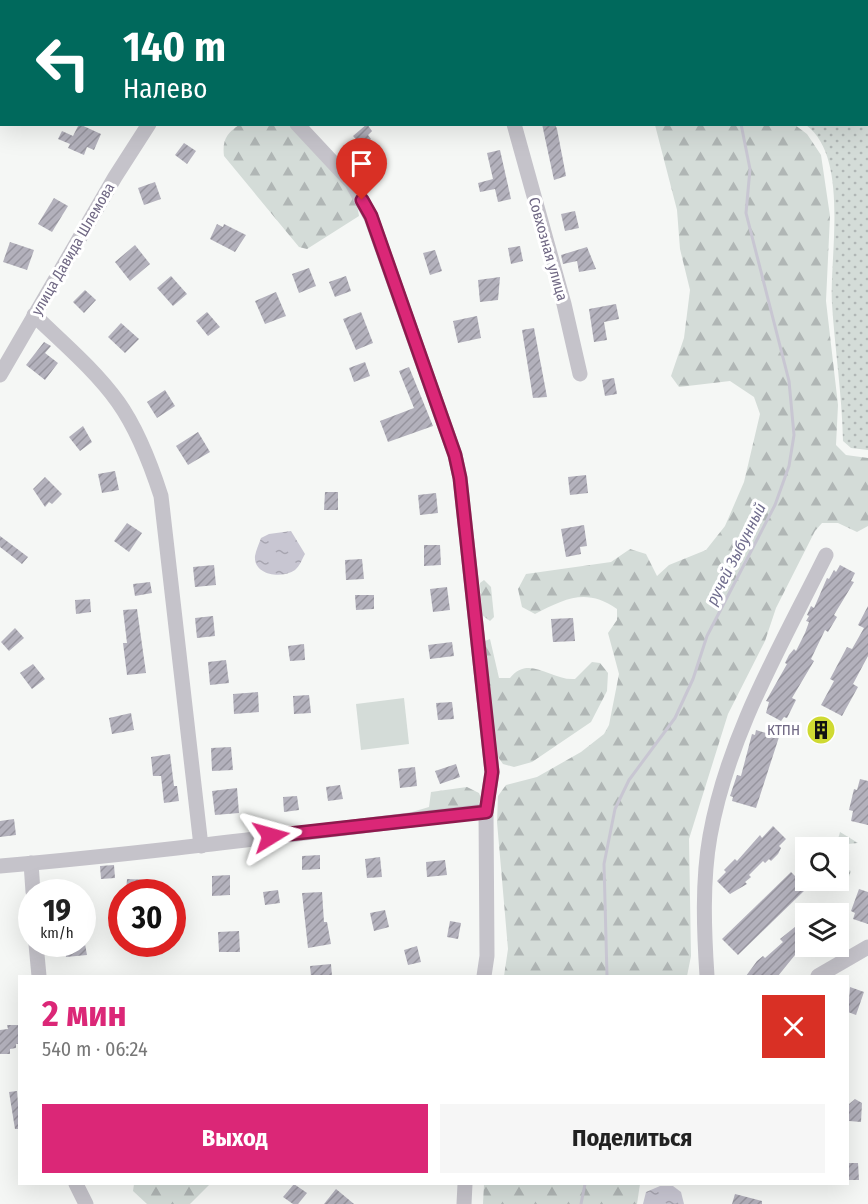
<!DOCTYPE html>
<html lang="ru">
<head>
<meta charset="utf-8">
<style>
  :root { --surface:#fff; --page:#f6f6f6; --text:#222; --muted:#767676; --accent:#db2777 }
  body { margin:0; font-family:"Fira Sans Condensed",sans-serif; background:var(--page); color:var(--text); height:100vh; display:flex; flex-direction:column; font-size:22px; white-space:nowrap }
  * { box-sizing:border-box; margin:0 }
  p { font-size:20px; color:var(--muted) }
  .icon { flex:none; width:33px; height:33px; fill:none; stroke:currentColor; stroke-width:2; stroke-linecap:round; stroke-linejoin:round }
  .map { position:relative; flex:1; overflow:hidden }
  .drawer { position:absolute; left:18px; top:975px; width:831px; height:210px; display:flex; flex-direction:column; background:var(--surface); border-radius:0px; box-shadow:0 6px 24px #0002 }
  .drawer>* { flex:none }
  .top-card { position:absolute; left:0px; top:0px; width:868px; height:126px; box-shadow:0 6px 24px #0002; background:#00695c; color:#fff; overflow:hidden }
  .fabs { position:absolute; left:795px; top:837px; display:grid; gap:12px }
  .fabs a { display:grid; place-items:center; width:54px; height:54px; border-radius:0px; background:var(--surface); box-shadow:0 6px 24px #0002; font-size:30px }
  .speed { position:absolute; left:18px; top:879px; display:flex; gap:12px; font-size:30px; font-weight:700; text-align:center }
  .speed>* { display:grid; place-content:center; width:78px; height:78px; border-radius:50%; background:var(--surface); box-shadow:0 6px 24px #0002; line-height:1 }
  .speed small { font-size:15px; font-weight:400 }
  .speed .limit { border:9px solid #d22; background:#fff; color:#111 }
  .pin { position:absolute; display:grid; place-items:center; width:51px; height:51px; color:#fff; margin:-62px -26px; border-radius:50% 50% 50% 0; rotate:-45deg; box-shadow:0 0 6px #0007 }
  .pin .icon { rotate:45deg }
  .me { position:absolute; width:66px; margin:-33px; rotate:82deg; stroke-linejoin:round; filter:drop-shadow(0 0 4px #0008) }
  .turn { display:flex; align-items:center; gap:21px; height:126px; padding:0 24px; font-size:27px }
  .turn .icon { width:78px; height:78px; stroke-width:2.5 }
  .turn b { display:block; font-size:42px; line-height:51px }
  .round { display:grid; place-items:center; flex:none; width:63px; height:63px; border-radius:0px; background:var(--page) }
  .headline { display:flex; align-items:center; justify-content:space-between; height:102px; padding:0 24px }
  h1 { font-size:36px; font-weight:700; line-height:45px; color:var(--accent) }
  .button { display:flex; gap:12px; margin-top:auto; padding:12px 24px }
  .button a { flex:1; height:69px; border-radius:0px; background:var(--accent); color:#fff; font-size:24px; font-weight:700; line-height:69px; text-align:center }
  .button a+a { background:var(--page); color:var(--text) }
  .map>svg:first-child { display:block }
</style>
</head>
<body>
<div class="map">
<svg width="868" height="1204" viewBox="0 0 868 1204">
  <defs>
    <pattern id="grass-dots" width="8" height="8" patternUnits="userSpaceOnUse" patternTransform="scale(1.5)"><rect width="8" height="8" fill="#d4dcd8"/><path d="M2 2h.1M6 6h.1" fill="none" stroke="#b0b6b5" stroke-width="1.8" stroke-linecap="round"/></pattern>
    <pattern id="forest-firs" width="22" height="20" patternUnits="userSpaceOnUse" patternTransform="scale(1.5)"><rect width="22" height="20" fill="#d4dcd8"/><path d="M5 1l3.5 6h-7zM16 11l3.5 6h-7z" fill="#b0b6b5"/></pattern>
    <pattern id="water-ripples" width="26" height="14" patternUnits="userSpaceOnUse" patternTransform="scale(1.5)"><rect width="26" height="14" fill="#c8c6d2"/><path d="M2 4q2-2 4 0t4 0M15 11q2-2 4 0t4 0" fill="none" stroke="#a7a5b0"/></pattern>
    <pattern id="building-hatch" width="6" height="6" patternUnits="userSpaceOnUse" patternTransform="scale(1.5)"><rect width="6" height="6" fill="#b3b1bc"/><path d="M-1 1l2-2M0 6l6-6M5 7l2-2" fill="none" stroke="#96949e"/></pattern>
  </defs>
  <rect width="100%" height="100%" fill="#f5f7f5"/>
  <g fill="url(#grass-dots)">
    <path d="M 868,103 L 868,450 L 851,448 L 843,441 C 842,394 835,350 832,304 C 829,258 850,157 806,125 L 867,124 Z"/>
    <path d="M 840,832 L 858,843 L 848,844 L 842,867 L 851,871 L 844,891 L 836,881 L 838,880 L 836,847 Z"/>
  </g>
  <g fill="url(#forest-firs)">
    <path d="M 239,125 L 289,125 C 310,146 357,185 359,216 L 307,249 L 299,247 L 224,156 C 222,140 227,133 239,125 Z"/>
    <path d="M 655,125 L 795,125 L 807,134 L 821,155 L 830,216 L 826,301 L 838,405 L 836,445 L 846,455 L 868,458 L 868,526 L 857,532 L 838,523 L 822,523 L 815,531 L 776,608 L 765,641 L 728,714 L 689,839 L 691,956 L 687,976 L 504,976 L 508,949 L 497,822 L 498,796 L 506,785 L 537,777 L 581,752 L 604,734 L 609,725 L 619,674 L 608,633 L 617,620 L 617,609 C 587,588 566,598 535,614 L 522,607 L 518,589 L 526,574 L 611,562 L 630,549 L 646,554 L 657,576 L 669,565 L 706,550 L 725,526 L 744,482 L 760,414 L 754,397 L 730,381 L 679,387 L 671,376 L 684,338 L 690,290 L 680,249 L 677,210 Z"/>
    <path d="M 484,580 L 491,587 L 494,617 L 490,621 L 482,615 L 480,583 Z"/>
    <path d="M 490,639 L 499,678 L 510,678 C 529,654 551,681 575,679 L 592,662 L 600,663 L 608,673 L 607,691 L 591,722 L 532,762 L 514,767 L 503,764 L 498,757 L 485,641 Z"/>
    <path d="M 467,787 L 479,793 L 481,798 L 477,808 L 416,815 L 412,812 L 429,807 L 431,792 Z"/>
    <path d="M 134,1184 L 210,1184 L 190,1204 L 147,1204 L 133,1191 Z"/>
    <path d="M 484,1184 L 640,1184 L 637,1204 L 483,1204 Z"/>
  </g>
  <path fill="#d4dcd8" d="M 404,698 L 409,744 L 361,750 L 356,704 Z"/>
  <g fill="url(#water-ripples)">
    <path d="M 291,531 L 305,554 C 302,559 300,566 295,570 C 283,579 253,576 255,556 C 256,550 259,544 261,538 L 269,534 Z"/>
    <path d="M 660,1186 L 673,1186 L 681,1192 L 684,1204 L 643,1204 L 646,1192 Z"/>
  </g>
  <g fill="none" stroke-linecap="round" stroke-linejoin="round">
    <g stroke="#c8c6d2" stroke-width="3">
      <path d="M 681,0 L 682,2"/>
      <path d="M 607,976 L 604,864 L 615,809 L 629,780 L 675,718 L 693,679 L 707,636 L 775,505 L 789,466 L 794,435 L 789,381 L 746,213 L 750,169 L 741,124"/>
      <path d="M 581,1204 L 585,1184"/>
    </g>
  </g>
  <g fill="url(#building-hatch)">
    <path d="M 79,124 L 101,134 L 94,150 L 87,147 L 84,155 L 68,148 L 70,144 L 58,139 L 62,131 L 73,136 Z"/>
    <path d="M 367,124 L 372,131 L 368,135 L 371,139 L 362,146 L 353,136 Z"/>
    <path d="M 542,124 L 555,124 L 557,129 L 566,176 L 554,180 Z"/>
    <path d="M 184,143 L 196,151 L 187,164 L 175,155 Z"/>
    <path d="M 500,150 L 511,199 L 498,202 L 495,189 L 480,192 L 478,183 L 493,179 L 487,153 Z"/>
    <path d="M 155,182 L 161,199 L 144,205 L 138,188 Z"/>
    <path d="M 54,198 L 68,206 L 52,232 L 38,224 Z"/>
    <path d="M 575,211 L 579,228 L 565,231 L 561,214 Z"/>
    <path d="M 217,224 L 223,227 L 224,224 L 246,235 L 235,252 L 210,239 Z"/>
    <path d="M 10,242 L 34,250 L 27,270 L 3,262 Z"/>
    <path d="M 135,245 L 150,264 L 130,281 L 115,262 Z"/>
    <path d="M 520,246 L 523,261 L 511,264 L 508,248 Z"/>
    <path d="M 587,247 L 596,269 L 579,272 L 577,261 L 563,264 L 561,255 Z"/>
    <path d="M 435,250 L 442,271 L 430,275 L 423,253 Z"/>
    <path d="M 309,268 L 316,286 L 299,293 L 292,274 Z"/>
    <path d="M 171,276 L 187,294 L 173,306 L 157,288 Z"/>
    <path d="M 346,276 L 351,291 L 335,297 L 329,282 Z"/>
    <path d="M 500,277 L 498,300 L 480,302 L 478,280 Z"/>
    <path d="M 85,290 L 96,300 L 84,313 L 73,302 Z"/>
    <path d="M 276,292 L 286,316 L 265,324 L 255,301 Z"/>
    <path d="M 616,304 L 619,319 L 604,322 L 607,340 L 594,342 L 589,309 Z"/>
    <path d="M 207,312 L 220,327 L 208,336 L 196,321 Z"/>
    <path d="M 361,312 L 373,343 L 356,350 L 343,319 Z"/>
    <path d="M 477,316 L 481,338 L 458,343 L 453,321 Z"/>
    <path d="M 121,323 L 139,339 L 125,353 L 108,337 Z"/>
    <path d="M 534,328 L 547,397 L 533,398 L 522,330 Z"/>
    <path d="M 44,342 L 51,346 L 45,353 L 58,363 L 45,380 L 26,365 Z"/>
    <path d="M 365,362 L 370,376 L 354,382 L 349,368 Z"/>
    <path d="M 409,367 L 433,426 L 388,442 L 380,421 L 414,408 L 399,371 Z"/>
    <path d="M 614,378 L 617,394 L 605,396 L 602,380 Z"/>
    <path d="M 165,390 L 175,406 L 157,418 L 147,402 Z"/>
    <path d="M 83,426 L 92,442 L 80,451 L 69,437 Z"/>
    <path d="M 198,432 L 210,452 L 188,465 L 176,446 Z"/>
    <path d="M 115,471 L 119,490 L 102,493 L 98,474 Z"/>
    <path d="M 586,475 L 588,493 L 570,495 L 568,477 Z"/>
    <path d="M 45,477 L 62,494 L 52,504 L 49,502 L 45,507 L 33,489 Z"/>
    <path d="M 325,492 L 338,492 L 338,510 L 324,510 Z"/>
    <path d="M 436,493 L 438,513 L 420,515 L 418,495 Z"/>
    <path d="M 127,523 L 142,533 L 129,552 L 114,541 Z"/>
    <path d="M 584,525 L 587,546 L 580,547 L 581,554 L 566,557 L 561,529 Z"/>
    <path d="M 0,536 L 28,557 L 22,564 L 0,547 Z"/>
    <path d="M 424,545 L 440,545 L 441,565 L 424,566 Z"/>
    <path d="M 362,559 L 364,579 L 346,580 L 345,560 Z"/>
    <path d="M 214,565 L 216,585 L 195,587 L 193,567 Z"/>
    <path d="M 840,565 L 855,573 L 851,581 L 854,582 L 834,615 L 837,617 L 828,632 L 825,630 L 811,659 L 814,661 L 792,698 L 796,700 L 787,718 L 784,717 L 781,721 L 766,713 L 769,702 L 766,701 L 787,664 L 785,663 L 789,655 L 794,649 L 796,651 L 805,633 L 809,622 L 806,621 L 809,616 L 807,615 L 811,606 L 814,608 L 827,578 L 829,579 L 834,570 L 836,572 Z"/>
    <path d="M 150,582 L 152,593 L 135,596 L 133,584 Z"/>
    <path d="M 447,587 L 450,610 L 433,612 L 430,589 Z"/>
    <path d="M 355,595 L 374,595 L 374,609 L 356,610 Z"/>
    <path d="M 90,599 L 91,612 L 76,614 L 75,600 Z"/>
    <path d="M 868,606 L 868,656 L 853,684 L 858,687 L 842,716 L 821,705 L 834,681 L 830,679 L 847,647 L 852,649 L 864,628 L 858,625 Z"/>
    <path d="M 137,609 L 146,673 L 127,675 L 123,643 L 127,643 L 123,610 Z"/>
    <path d="M 213,616 L 215,636 L 197,638 L 195,618 Z"/>
    <path d="M 573,618 L 575,641 L 553,642 L 551,619 Z"/>
    <path d="M 15,628 L 24,638 L 9,651 L 1,642 Z"/>
    <path d="M 452,642 L 454,656 L 430,659 L 428,645 Z"/>
    <path d="M 304,644 L 305,660 L 290,661 L 288,646 Z"/>
    <path d="M 226,660 L 229,683 L 210,685 L 208,662 Z"/>
    <path d="M 33,664 L 45,679 L 32,689 L 20,673 Z"/>
    <path d="M 258,692 L 259,712 L 234,714 L 233,694 Z"/>
    <path d="M 309,695 L 311,713 L 294,714 L 293,696 Z"/>
    <path d="M 452,702 L 454,719 L 438,720 L 436,703 Z"/>
    <path d="M 131,713 L 134,730 L 112,734 L 109,718 Z"/>
    <path d="M 756,730 L 779,737 L 756,808 L 732,801 L 733,797 L 730,796 L 737,775 L 741,776 L 752,734 L 755,735 Z"/>
    <path d="M 231,747 L 233,770 L 212,771 L 211,748 Z"/>
    <path d="M 170,754 L 174,786 L 177,786 L 179,801 L 164,803 L 161,776 L 153,776 L 151,757 Z"/>
    <path d="M 456,764 L 460,777 L 440,784 L 435,771 Z"/>
    <path d="M 415,767 L 417,786 L 400,788 L 398,769 Z"/>
    <path d="M 860,779 L 868,781 L 868,825 L 851,821 L 853,811 L 849,810 L 854,789 L 857,790 Z"/>
    <path d="M 340,785 L 343,799 L 328,801 L 326,787 Z"/>
    <path d="M 237,788 L 239,813 L 215,815 L 212,791 Z"/>
    <path d="M 297,796 L 299,810 L 284,812 L 283,797 Z"/>
    <path d="M 14,819 L 16,835 L 0,837 L 0,821 Z"/>
    <path d="M 773,826 L 786,839 L 779,846 L 781,848 L 778,854 L 771,861 L 769,859 L 765,863 L 763,861 L 749,875 L 751,877 L 745,882 L 747,884 L 730,894 L 717,881 L 726,872 L 724,870 L 735,859 L 737,861 L 760,835 L 762,838 Z"/>
    <path d="M 320,855 L 320,869 L 302,870 L 302,856 Z"/>
    <path d="M 380,857 L 382,877 L 367,878 L 365,859 Z"/>
    <path d="M 445,860 L 447,875 L 427,877 L 426,862 Z"/>
    <path d="M 114,865 L 115,878 L 101,879 L 100,866 Z"/>
    <path d="M 791,872 L 807,888 L 738,955 L 722,939 Z"/>
    <path d="M 230,875 L 230,895 L 212,896 L 212,876 Z"/>
    <path d="M 127,879 L 150,880 L 150,892 L 126,892 Z"/>
    <path d="M 859,889 L 868,892 L 868,924 L 853,919 L 855,913 L 851,911 Z"/>
    <path d="M 278,890 L 280,903 L 265,905 L 263,892 Z"/>
    <path d="M 322,892 L 324,922 L 327,922 L 331,944 L 308,948 L 302,893 Z"/>
    <path d="M 385,910 L 389,927 L 374,931 L 370,913 Z"/>
    <path d="M 806,918 L 806,946 L 811,948 L 804,955 L 801,953 L 797,957 L 795,955 L 778,976 L 746,976 L 757,961 L 763,956 L 765,958 L 783,942 L 780,939 Z"/>
    <path d="M 450,921 L 461,923 L 458,939 L 447,937 Z"/>
    <path d="M 239,931 L 240,952 L 219,952 L 218,932 Z"/>
    <path d="M 64,944 L 85,944 L 87,955 L 66,957 Z"/>
    <path d="M 417,946 L 421,962 L 408,965 L 404,950 Z"/>
    <path d="M 331,964 L 332,976 L 311,976 L 310,966 Z"/>
    <path d="M 850,987 L 864,992 L 856,1015 L 848,1012 Z"/>
    <path d="M 7,1025 L 19,1025 L 20,1044 L 16,1044 L 16,1048 L 10,1049 L 10,1054 L 0,1054 L 0,1030 L 8,1029 Z"/>
    <path d="M 17,1091 L 20,1129 L 15,1129 L 9,1092 Z"/>
    <path d="M 855,1099 L 862,1103 L 861,1122 L 849,1121 L 849,1104 Z"/>
    <path d="M 848,1163 L 858,1163 L 859,1180 L 848,1180 Z"/>
    <path d="M 294,1184 L 307,1193 L 298,1204 L 293,1204 L 283,1197 Z"/>
    <path d="M 336,1189 L 354,1204 L 324,1204 Z"/>
    <path d="M 735,1194 L 762,1201 L 762,1204 L 732,1204 Z"/>
  </g>
  <g fill="none" stroke-linecap="round" stroke-linejoin="round">
    <g stroke="#c5c3ca" stroke-width="15">
      <path d="M 197,0 L 198,2"/>
      <path d="M 487,0 L 487,2"/>
      <path d="M 514,124 L 564,304 L 580,374"/>
      <path d="M 34,315 C 63,343 95,370 118,402 C 138,430 151,465 161,496 L 201,846"/>
      <path d="M 0,375 L 115,177 L 149,124"/>
      <path d="M 31,863 L 33,892"/>
      <path d="M 0,866 C 162,852 324,830 486,811 L 492,772 L 460,478 L 455,455 L 371,217 L 352,183 L 297,124"/>
      <path d="M 36,944 L 39,976"/>
      <path d="M 484,976 L 487,956 L 486,811"/>
      <path d="M 707,976 C 704,931 702,881 710,836 C 728,735 781,646 826,555"/>
      <path d="M 818,976 L 868,947"/>
      <path d="M 76,1184 L 86,1204"/>
      <path d="M 464,1204 L 465,1184"/>
    </g>
  </g>
  <g fill="none" stroke-linecap="round" stroke-linejoin="round">
    <g stroke="#8e194d" stroke-width="15">
      <path id="route" d="M 271,836 L 486,812 L 492,772 L 460,478 L 455,455 L 371,216 L 362,200"/>
    </g>
    <use href="#route" stroke="#db2777" stroke-width="10"/>
  </g>
  <defs>
    <g id="building-disc" transform="scale(1.5)"><circle r="9.5" fill="#cfda32" stroke="#fff"/><path d="M-4-6H4V6H1V3H-1V6H-4ZM-2.5-4.3h1.7v1.8h-1.7ZM.8-4.3h1.7v1.8H.8ZM-2.5-1h1.7V.8h-1.7ZM.8-1h1.7V.8H.8Z" fill="#111"/></g>
  </defs>
  <g fill-rule="evenodd">
    <use href="#building-disc" x="821" y="730"/>
  </g>
  <g text-anchor="middle" dominant-baseline="central" stroke-width="6" stroke-linejoin="round" paint-order="stroke">
    <g font-size="15" fill="#706884" stroke="#fff">
      <text transform="translate(73 249) rotate(-60)">улица Давида Шлемова</text>
      <text transform="translate(548 249) rotate(74)">Совхозная улица</text>
    </g>
    <g font-size="15" fill="#706884" stroke="#fff" text-anchor="end">
      <text x="800" y="730">КТПН</text>
    </g>
    <g font-size="16" font-style="italic" fill="#716e8e" stroke="#fff">
      <text transform="translate(736 554) rotate(-63)">ручей Зыбунный</text>
    </g>
  </g>
</svg>
<div class="fabs">
<a><svg class="icon" aria-label="search" viewBox="0 0 24 24"><circle cx="10" cy="10" r="6"/><path d="M15 15l6 6"/></svg></a>
<a><svg class="icon" aria-label="layers" viewBox="0 0 24 24"><path d="M12 4l9 5-9 5-9-5zM3 14l9 5 9-5"/></svg></a>
</div>
<div class="speed"><div>19<small>km/h</small></div><div class="limit">30</div></div>
<div class="pin" style="left:362px;top:200px;background:#d93025"><svg class="icon" aria-label="arrive" viewBox="0 0 24 24"><path d="M6 21V4h12l-3 4 3 4H6"/></svg></div>
<svg class="me" style="left:271px;top:836px" viewBox="-20 -20 40 40"><path d="M0-17L14 15 0 8-14 15z" fill="#db2777" stroke="#fff" stroke-width="4"/></svg>
<div class="top-card">
<div class="turn"><svg class="icon" aria-label="left" viewBox="0 0 24 24"><path d="M17 20v-9H6M10 6l-5 5 5 5"/></svg><div><b>140 m</b>Налево</div></div>
</div>
<section class="drawer">
<div class="headline"><div><h1>2 мин</h1><p>540 m · 06:24</p></div><a class="round" style="background:#d93025;color:#fff"><svg class="icon" aria-label="close" viewBox="0 0 24 24"><path d="M6 6l12 12M18 6L6 18"/></svg></a></div>
<div class="button"><a>Выход</a><a>Поделиться</a></div>
</section>
</div>
</body>
</html>
